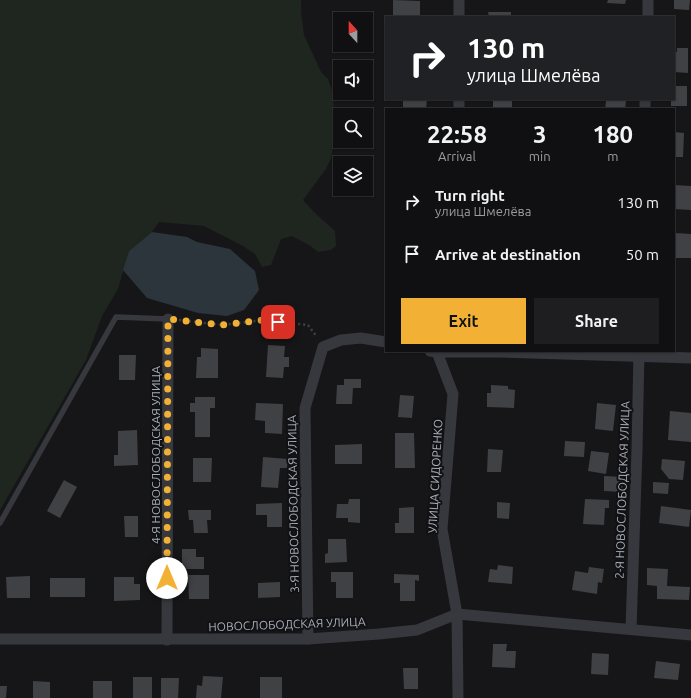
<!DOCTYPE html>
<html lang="en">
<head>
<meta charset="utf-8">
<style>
  :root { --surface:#101012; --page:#1e1e20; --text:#f1f3f6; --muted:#9c9d9f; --line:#303032; --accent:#f2b134 }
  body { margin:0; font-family:Ubuntu,sans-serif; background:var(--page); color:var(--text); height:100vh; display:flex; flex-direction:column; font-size:15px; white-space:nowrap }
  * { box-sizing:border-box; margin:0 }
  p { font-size:13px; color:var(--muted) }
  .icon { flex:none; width:22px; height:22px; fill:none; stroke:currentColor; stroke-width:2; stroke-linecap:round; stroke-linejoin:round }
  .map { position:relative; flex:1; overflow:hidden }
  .details { position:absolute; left:385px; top:108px; width:290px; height:244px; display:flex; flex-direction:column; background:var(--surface); border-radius:0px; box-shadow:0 1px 3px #0004,0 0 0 1px var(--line) }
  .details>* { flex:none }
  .top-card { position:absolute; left:385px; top:16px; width:290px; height:84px; border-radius:0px; box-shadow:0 1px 3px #0004,0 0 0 1px var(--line); background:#202124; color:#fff; overflow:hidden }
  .needle { width:26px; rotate:339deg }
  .fabs { position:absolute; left:333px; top:12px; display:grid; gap:8px }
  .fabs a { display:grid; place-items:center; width:40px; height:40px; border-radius:0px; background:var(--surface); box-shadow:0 1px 3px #0004,0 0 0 1px var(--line); font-size:20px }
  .pin { position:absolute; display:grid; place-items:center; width:34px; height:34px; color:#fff; margin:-17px; border-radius:8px; box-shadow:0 2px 6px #0006 }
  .me { position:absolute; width:44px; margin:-22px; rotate:0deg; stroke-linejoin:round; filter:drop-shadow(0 0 3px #0008) }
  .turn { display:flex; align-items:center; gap:14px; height:84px; padding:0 16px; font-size:18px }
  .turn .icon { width:52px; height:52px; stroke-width:2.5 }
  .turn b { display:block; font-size:28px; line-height:34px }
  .eta { display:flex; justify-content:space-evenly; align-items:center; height:68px; text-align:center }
  .eta b { font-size:24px; font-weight:700; line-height:28px }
  .cta { display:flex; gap:8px; margin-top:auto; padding:8px 16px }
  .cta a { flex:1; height:46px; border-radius:0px; background:var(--accent); color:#111; font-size:16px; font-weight:700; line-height:46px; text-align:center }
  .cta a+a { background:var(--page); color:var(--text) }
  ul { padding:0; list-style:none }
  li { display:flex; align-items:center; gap:12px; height:52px; padding:0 16px }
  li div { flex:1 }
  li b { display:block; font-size:15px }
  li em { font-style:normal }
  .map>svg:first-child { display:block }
</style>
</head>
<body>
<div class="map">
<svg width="691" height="698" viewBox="0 0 691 698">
  <rect width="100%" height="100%" fill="#161618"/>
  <path fill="#1e261f" d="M 0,0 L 301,0 L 301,12 L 304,35 L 321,72 L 328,79 L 333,93 L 335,134 L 331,158 L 326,169 L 303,200 L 316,214 L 335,231 L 336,246 L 331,250 L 318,252 L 309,245 L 292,236 L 281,239 L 271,265 L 262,267 L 255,254 L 243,246 L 204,226 L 159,222 L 152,232 L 129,251 L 118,289 L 102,316 L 86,360 L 0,510 Z"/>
  <path fill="#2c353c" d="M 152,232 L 187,237 L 197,242 L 230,249 L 255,271 L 259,290 L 244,310 L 227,316 L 198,313 L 147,298 L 123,270 L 129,251 Z"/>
  <g fill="#404145">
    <path d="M 393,0 L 420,1 L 420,17 L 393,17 Z"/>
    <path d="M 608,0 L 626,0 L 625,4 L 607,3 Z"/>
    <path d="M 674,0 L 690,0 L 689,10 L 674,9 Z"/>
    <path d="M 488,12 L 511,12 L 511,17 L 489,17 Z"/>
    <path d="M 677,48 L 688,48 L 688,73 L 674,72 L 674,52 L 677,52 Z"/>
    <path d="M 674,86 L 687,86 L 687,106 L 671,106 L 671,99 L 674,99 Z"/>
    <path d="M 403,99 L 427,99 L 426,109 L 403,109 Z"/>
    <rect x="493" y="99" width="19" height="10"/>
    <path d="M 606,101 L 626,101 L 625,109 L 605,109 Z"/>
    <path d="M 674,132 L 684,133 L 683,157 L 674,157 Z"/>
    <path d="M 674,185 L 691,186 L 691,210 L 674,209 Z"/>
    <path d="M 675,233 L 691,234 L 691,258 L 674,258 Z"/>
    <path d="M 268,345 L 285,346 L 284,357 L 289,357 L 289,367 L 284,367 L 283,378 L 266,377 Z"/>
    <path d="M 201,348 L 218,349 L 218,378 L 196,378 L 197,357 L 201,357 Z"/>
    <path d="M 119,355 L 136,355 L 135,380 L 119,380 Z"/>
    <path d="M 344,379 L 361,379 L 361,388 L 353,388 L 352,404 L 336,404 L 337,385 L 344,385 Z"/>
    <path d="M 491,385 L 508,386 L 508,389 L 515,390 L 514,408 L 487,407 L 487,393 L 491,393 Z"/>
    <path d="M 400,395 L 414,396 L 412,418 L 398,417 Z"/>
    <path d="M 195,397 L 215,397 L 215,408 L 210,408 L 210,437 L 195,437 L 195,412 L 190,412 L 190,403 L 195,403 Z"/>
    <path d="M 256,403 L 283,404 L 282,434 L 265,433 L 265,421 L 255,420 Z"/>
    <path d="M 597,403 L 616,405 L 613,431 L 595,429 Z"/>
    <path d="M 670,411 L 691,413 L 691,442 L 668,440 Z"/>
    <path d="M 137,430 L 138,465 L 114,466 L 114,455 L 118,455 L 118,431 Z"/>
    <path d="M 395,433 L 414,433 L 415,468 L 395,468 Z"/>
    <path d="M 565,441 L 585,442 L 584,457 L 564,456 Z"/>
    <path d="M 362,444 L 362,464 L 335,464 L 335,445 Z"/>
    <path d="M 488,449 L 503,450 L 501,472 L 487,472 Z"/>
    <path d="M 591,451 L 609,453 L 606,474 L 588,471 Z"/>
    <path d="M 263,457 L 288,459 L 287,468 L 280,468 L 278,488 L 261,487 Z"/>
    <path d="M 193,458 L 212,458 L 211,482 L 193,482 Z"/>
    <path d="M 662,459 L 685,461 L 683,480 L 669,479 L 661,469 Z"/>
    <path d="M 604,476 L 623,477 L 622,492 L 604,491 Z"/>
    <path d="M 64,480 L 77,487 L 60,518 L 47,511 Z"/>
    <path d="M 653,482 L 669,483 L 668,494 L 653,493 Z"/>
    <path d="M 349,499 L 360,499 L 360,523 L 348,522 L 348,518 L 336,518 L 337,504 L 348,504 Z"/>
    <path d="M 585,499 L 609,500 L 609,508 L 605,508 L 604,525 L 583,524 Z"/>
    <path d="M 497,502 L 510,503 L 509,519 L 497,518 Z"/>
    <path d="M 282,503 L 282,527 L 267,527 L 267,515 L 256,515 L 256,504 Z"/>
    <path d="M 661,506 L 691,510 L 689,527 L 659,523 Z"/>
    <path d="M 414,507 L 414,533 L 395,533 L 395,523 L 399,523 L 399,508 Z"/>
    <path d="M 188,510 L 211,510 L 211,520 L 207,520 L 208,533 L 194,533 L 193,520 L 189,520 Z"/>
    <path d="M 124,516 L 138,516 L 138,537 L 125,537 Z"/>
    <path d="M 328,539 L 346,539 L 347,562 L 325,563 L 325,554 L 328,553 Z"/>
    <path d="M 182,549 L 196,549 L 196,557 L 204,557 L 204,569 L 182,569 Z"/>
    <path d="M 498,565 L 513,567 L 512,584 L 488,582 L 490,569 L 497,570 Z"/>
    <path d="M 589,567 L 604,569 L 602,583 L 598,582 L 597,594 L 572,590 L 575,571 L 588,573 Z"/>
    <path d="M 647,568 L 668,569 L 667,586 L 690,587 L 689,600 L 657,599 L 657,586 L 647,585 Z"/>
    <path d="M 331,572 L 353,572 L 353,598 L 336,598 L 336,582 L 331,582 Z"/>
    <path d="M 394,574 L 419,575 L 419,581 L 415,580 L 415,601 L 400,601 L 400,583 L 394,583 Z"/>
    <path d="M 188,575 L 209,575 L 209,599 L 189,599 Z"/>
    <path d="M 30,576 L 30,598 L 7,598 L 6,577 Z"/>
    <path d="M 114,577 L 134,577 L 134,584 L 140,584 L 140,600 L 114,601 Z"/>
    <rect x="50" y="578" width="35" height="19"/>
    <path d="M 280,582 L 280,597 L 258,598 L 258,583 Z"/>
    <path d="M 493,644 L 507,644 L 506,651 L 516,651 L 515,668 L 492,667 Z"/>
    <path d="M 592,653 L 609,654 L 608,675 L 591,674 Z"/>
    <path d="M 656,661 L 680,664 L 678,680 L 654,678 Z"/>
    <path d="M 403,668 L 418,668 L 418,689 L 404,689 Z"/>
    <path d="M 203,676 L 223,677 L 221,698 L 196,698 L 197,685 L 202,686 Z"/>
    <rect x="133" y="677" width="19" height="21"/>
    <rect x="260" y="677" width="22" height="21"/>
    <path d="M 161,678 L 179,678 L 178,698 L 161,698 Z"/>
    <path d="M 33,681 L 50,682 L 50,698 L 33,698 Z"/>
    <rect x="93" y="681" width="19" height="17"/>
    <path d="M 0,686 L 7,686 L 6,698 L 0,698 Z"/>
  </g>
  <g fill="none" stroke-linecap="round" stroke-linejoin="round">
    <path stroke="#3d3f44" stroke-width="2.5" stroke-dasharray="2 3" stroke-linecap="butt" d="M 179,320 L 222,325 L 263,320 L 308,325 L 317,337"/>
    <path stroke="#37383d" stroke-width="5.5" d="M 0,523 L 116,317 L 168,319"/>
    <g stroke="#37383d" stroke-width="11">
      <path d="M 459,0 L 459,17"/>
      <path d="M 648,17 L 648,0"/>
      <path d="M 459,99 L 459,109"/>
      <path d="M 645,109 L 645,99"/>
      <path d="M 430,351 L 437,352 L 499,352 L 691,358"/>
      <path d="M 437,352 L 453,394 L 442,529 L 457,614 L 458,698"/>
      <path d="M 631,629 L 637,450 L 639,351"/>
      <path d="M 0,639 L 308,639 L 379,634 L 417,630 L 457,614 L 691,635"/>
      <path d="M 308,639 L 305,408 L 323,347 L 341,340 L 361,338 L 386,342"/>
      <path d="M 167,640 L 168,319"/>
    </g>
  </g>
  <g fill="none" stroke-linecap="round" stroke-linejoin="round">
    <path stroke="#f2b134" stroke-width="7" stroke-dasharray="0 12.6" d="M 167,578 L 168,319 L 222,325 L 263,320 L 278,322"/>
  </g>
  <g text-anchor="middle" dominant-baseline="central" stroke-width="4" stroke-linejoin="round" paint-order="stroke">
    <g font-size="12" fill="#a8adb8" stroke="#111113">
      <text transform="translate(155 455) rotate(-90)">4-Я НОВОСЛОБОДСКАЯ УЛИЦА</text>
      <text transform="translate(435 476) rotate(-87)">УЛИЦА СИДОРЕНКО</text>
      <text transform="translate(622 490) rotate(-88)">2-Я НОВОСЛОБОДСКАЯ УЛИЦА</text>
      <text transform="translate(293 504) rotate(-91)">3-Я НОВОСЛОБОДСКАЯ УЛИЦА</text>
      <text transform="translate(287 624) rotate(-2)">НОВОСЛОБОДСКАЯ УЛИЦА</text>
    </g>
  </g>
</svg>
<div class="fabs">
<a><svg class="needle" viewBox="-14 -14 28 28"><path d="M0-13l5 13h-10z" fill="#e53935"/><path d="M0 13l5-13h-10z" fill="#9c9d9f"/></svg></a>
<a><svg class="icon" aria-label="sound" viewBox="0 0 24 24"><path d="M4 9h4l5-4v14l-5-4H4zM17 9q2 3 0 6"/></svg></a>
<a><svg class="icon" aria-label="search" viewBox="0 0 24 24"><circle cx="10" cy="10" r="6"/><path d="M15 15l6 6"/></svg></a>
<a><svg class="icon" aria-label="layers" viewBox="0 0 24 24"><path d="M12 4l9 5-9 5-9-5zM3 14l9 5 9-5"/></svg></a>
</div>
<div class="pin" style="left:278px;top:322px;background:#d93025"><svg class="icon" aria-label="arrive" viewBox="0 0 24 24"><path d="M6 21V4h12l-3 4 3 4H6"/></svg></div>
<svg class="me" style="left:167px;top:578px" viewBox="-20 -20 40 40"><circle r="19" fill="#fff"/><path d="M0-13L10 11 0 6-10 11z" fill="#f2b134"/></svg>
<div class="top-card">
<div class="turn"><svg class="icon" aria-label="right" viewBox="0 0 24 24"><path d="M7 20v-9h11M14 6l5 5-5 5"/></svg><div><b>130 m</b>улица Шмелёва</div></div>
</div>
<section class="details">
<div class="eta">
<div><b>22:58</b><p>Arrival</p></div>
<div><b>3</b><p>min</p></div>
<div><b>180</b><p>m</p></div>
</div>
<ul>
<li><svg class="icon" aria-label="right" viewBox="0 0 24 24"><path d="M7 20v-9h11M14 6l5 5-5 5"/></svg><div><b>Turn right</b><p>улица Шмелёва</p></div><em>130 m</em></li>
<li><svg class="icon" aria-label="arrive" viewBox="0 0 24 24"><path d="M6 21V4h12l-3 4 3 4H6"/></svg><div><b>Arrive at destination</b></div><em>50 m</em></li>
</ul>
<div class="cta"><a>Exit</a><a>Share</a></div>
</section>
</div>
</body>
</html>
